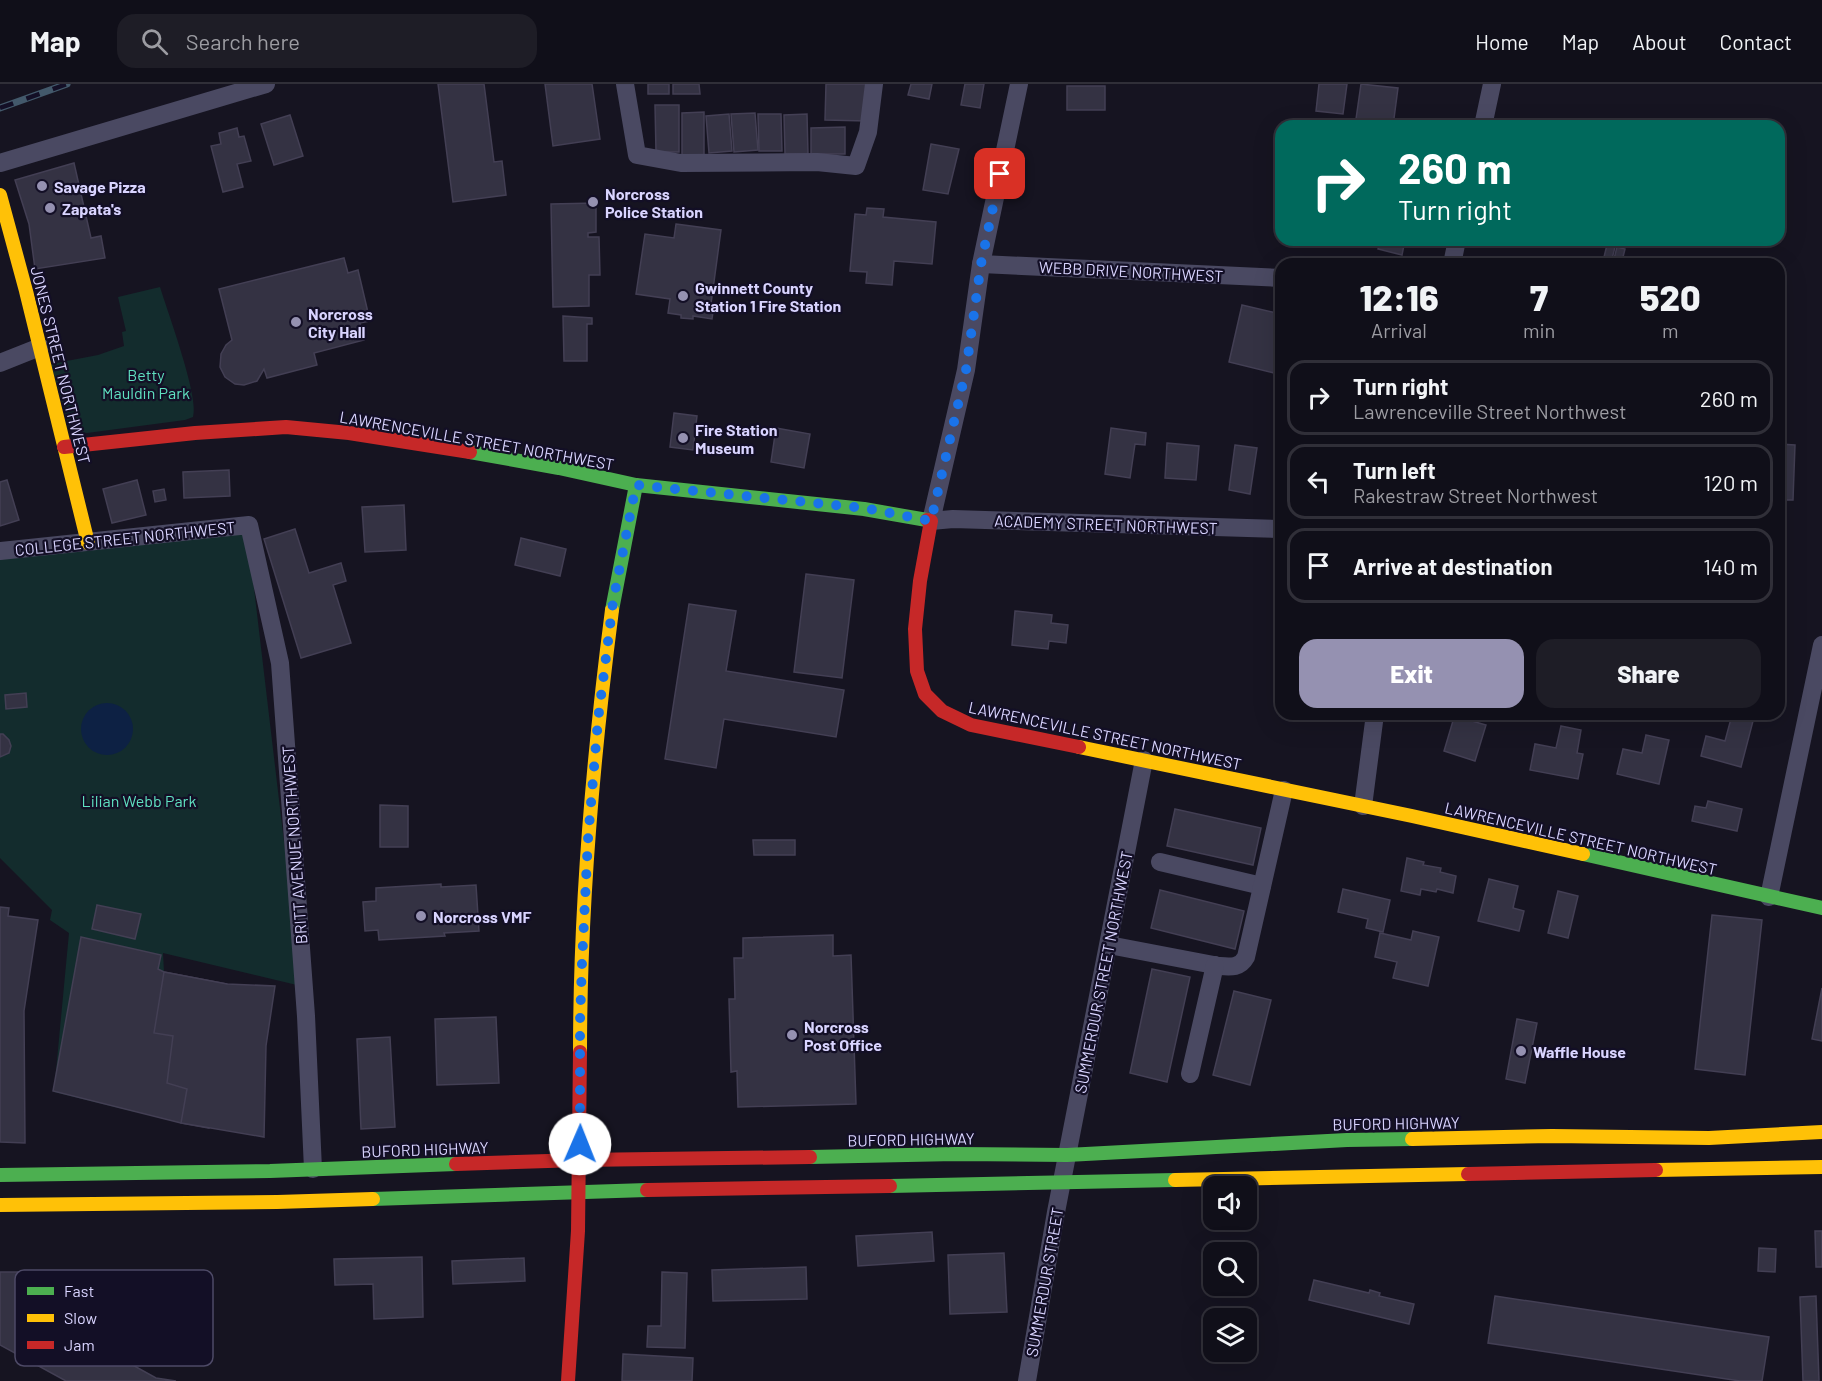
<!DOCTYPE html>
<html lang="en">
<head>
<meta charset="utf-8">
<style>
  :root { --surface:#100f19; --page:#1e1d26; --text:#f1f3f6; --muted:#9c9ca2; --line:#302f38; --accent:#9591b1 }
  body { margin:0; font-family:Barlow,sans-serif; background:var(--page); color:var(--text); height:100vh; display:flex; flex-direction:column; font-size:22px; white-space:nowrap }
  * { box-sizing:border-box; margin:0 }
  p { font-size:20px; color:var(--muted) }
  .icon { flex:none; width:33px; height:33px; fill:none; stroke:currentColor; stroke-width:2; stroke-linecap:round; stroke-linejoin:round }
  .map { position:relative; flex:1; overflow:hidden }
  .side { position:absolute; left:1275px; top:174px; width:510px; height:462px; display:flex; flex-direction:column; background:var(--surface); border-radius:18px; box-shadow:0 6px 24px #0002,0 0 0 2px var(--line) }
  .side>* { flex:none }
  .guide { position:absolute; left:1275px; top:36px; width:510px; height:126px; border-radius:18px; box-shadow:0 6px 24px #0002,0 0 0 2px var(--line); background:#00695c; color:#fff; overflow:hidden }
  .fabs { position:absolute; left:1203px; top:1092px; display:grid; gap:12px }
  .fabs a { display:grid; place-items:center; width:54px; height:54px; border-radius:12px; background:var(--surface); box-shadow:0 6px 24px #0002,0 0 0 2px var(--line); font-size:30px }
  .pin { position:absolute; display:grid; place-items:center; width:51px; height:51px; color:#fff; margin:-26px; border-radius:12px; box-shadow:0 3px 9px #0006 }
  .me { position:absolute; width:66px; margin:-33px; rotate:1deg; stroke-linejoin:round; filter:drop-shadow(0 0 4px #0008) }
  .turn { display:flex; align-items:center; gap:21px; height:126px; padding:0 24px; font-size:27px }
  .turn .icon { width:78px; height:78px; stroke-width:2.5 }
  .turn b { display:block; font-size:42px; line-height:51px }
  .eta { display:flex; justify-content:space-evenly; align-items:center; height:102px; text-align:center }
  .eta b { font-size:36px; font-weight:800; line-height:42px }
  .button { display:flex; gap:12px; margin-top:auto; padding:12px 24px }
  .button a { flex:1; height:69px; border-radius:18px; background:var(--accent); color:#fff; font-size:24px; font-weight:800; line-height:69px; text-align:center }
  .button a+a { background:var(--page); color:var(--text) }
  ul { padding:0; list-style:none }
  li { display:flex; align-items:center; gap:18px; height:75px; margin:0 12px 9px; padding:0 12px; border:3px solid var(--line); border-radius:18px }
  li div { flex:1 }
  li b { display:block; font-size:22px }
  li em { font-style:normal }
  header { display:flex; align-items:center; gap:36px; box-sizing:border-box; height:84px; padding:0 30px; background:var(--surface); border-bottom:2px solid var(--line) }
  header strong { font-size:28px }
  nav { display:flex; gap:33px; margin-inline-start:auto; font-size:21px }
  .search { width:420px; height:54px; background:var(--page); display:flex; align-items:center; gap:15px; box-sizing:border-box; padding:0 21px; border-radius:18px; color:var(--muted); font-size:22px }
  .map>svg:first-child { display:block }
</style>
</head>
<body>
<header>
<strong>Map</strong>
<div class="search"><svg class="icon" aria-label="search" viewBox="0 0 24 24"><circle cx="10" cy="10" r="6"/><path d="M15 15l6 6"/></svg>Search here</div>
<nav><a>Home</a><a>Map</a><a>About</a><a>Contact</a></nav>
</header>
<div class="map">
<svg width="1822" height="1297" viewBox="0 0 1822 1297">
  <rect width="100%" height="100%" fill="#161421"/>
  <g fill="#132c2d">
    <path d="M 160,203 C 167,226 200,315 193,333 L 185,336 L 87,349 L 76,347 L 69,343 L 51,280 L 98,271 L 124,262 L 122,248 L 126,247 L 118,213 Z"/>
    <path d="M 247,445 L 301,902 L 163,869 L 164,888 L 135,1028 L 54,1008 L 69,849 L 50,836 L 52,826 L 0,774 L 0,474 Z"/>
  </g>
  <circle fill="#0d2144" cx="107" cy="645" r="26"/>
  <g fill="#343243" stroke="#433f54" stroke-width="1.5">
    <path d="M 438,0 L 484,0 L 494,78 L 502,77 L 506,111 L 453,118 Z"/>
    <path d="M 545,0 L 592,0 L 600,55 L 553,62 Z"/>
    <rect x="648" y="0" width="21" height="10"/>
    <path d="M 673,0 L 699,0 L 700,10 L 673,10 Z"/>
    <path d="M 826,0 L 868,0 L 867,37 L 825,36 Z"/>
    <path d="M 911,0 L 932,0 L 929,15 L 908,11 Z"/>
    <path d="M 965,0 L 984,0 L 980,24 L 961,21 Z"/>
    <path d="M 1319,0 L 1347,0 L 1343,30 L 1316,27 Z"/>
    <path d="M 1361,0 L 1398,4 L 1393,42 L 1355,42 Z"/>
    <rect x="1067" y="2" width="38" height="24"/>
    <path d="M 655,21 L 679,21 L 679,68 L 656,68 Z"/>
    <path d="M 704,28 L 704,73 L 682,73 L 682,29 Z"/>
    <path d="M 755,29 L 758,66 L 734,68 L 731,30 Z"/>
    <path d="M 729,30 L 732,67 L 709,69 L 706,32 Z"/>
    <path d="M 758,30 L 781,30 L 782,67 L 759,67 Z"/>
    <path d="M 807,30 L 808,70 L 785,70 L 784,31 Z"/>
    <path d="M 290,31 L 303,72 L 274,81 L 261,40 Z"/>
    <path d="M 845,43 L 845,70 L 811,70 L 811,44 Z"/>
    <path d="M 237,44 L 239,53 L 244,52 L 251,77 L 237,80 L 243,103 L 223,108 L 211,62 L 221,60 L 219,49 Z"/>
    <path d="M 931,60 L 959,65 L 948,110 L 923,106 Z"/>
    <path d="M 74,79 L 91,154 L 101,152 L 105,174 L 35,185 L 29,140 L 15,96 Z"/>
    <path d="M 596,119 L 596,148 L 588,149 L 588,153 L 599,153 L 600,191 L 589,191 L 589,222 L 553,223 L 551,120 Z"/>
    <path d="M 867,124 L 884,125 L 883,133 L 936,138 L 932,180 L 894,177 L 892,201 L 866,199 L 867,188 L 850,187 L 855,130 L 866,131 Z"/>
    <path d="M 676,140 L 721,146 L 711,220 L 714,221 L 712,235 L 693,232 L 693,235 L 681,234 L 681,231 L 668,229 L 670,215 L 636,210 L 645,150 L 674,154 Z"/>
    <path d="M 1381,156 L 1405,156 L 1402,171 L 1378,165 Z"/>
    <path d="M 1607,161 L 1615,163 L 1612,175 L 1604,173 Z"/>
    <path d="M 1617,163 L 1625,165 L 1622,177 L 1614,175 Z"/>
    <path d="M 344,174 L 348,189 L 358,186 L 370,237 L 360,239 L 364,256 L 314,269 L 317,281 L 267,294 L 264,285 L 257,297 L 244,301 L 235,300 L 225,293 L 220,283 L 221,270 L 226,261 L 232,256 L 219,205 Z"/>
    <path d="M 1242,221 L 1281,230 L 1281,257 L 1274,289 L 1229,278 Z"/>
    <path d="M 563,232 L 592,234 L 592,240 L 587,240 L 587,277 L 564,277 Z"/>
    <path d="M 674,329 L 697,332 L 693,366 L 670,363 Z"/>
    <path d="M 776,344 L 810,350 L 804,384 L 771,378 Z"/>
    <path d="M 1111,344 L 1146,349 L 1145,361 L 1135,360 L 1130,394 L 1105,390 Z"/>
    <path d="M 1167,359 L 1199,362 L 1196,396 L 1165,394 Z"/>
    <path d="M 1779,360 L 1795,361 L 1793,416 L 1779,416 Z"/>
    <path d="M 1235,361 L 1257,364 L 1250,410 L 1229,406 Z"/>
    <path d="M 229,386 L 230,412 L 184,414 L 183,388 Z"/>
    <path d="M 7,396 L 19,436 L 0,442 L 0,398 Z"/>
    <path d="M 137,396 L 146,431 L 112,439 L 103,405 Z"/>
    <path d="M 164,405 L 166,416 L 155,418 L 153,407 Z"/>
    <path d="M 404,421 L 406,466 L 365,468 L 362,423 Z"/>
    <path d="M 295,445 L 309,489 L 341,479 L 346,497 L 333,501 L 351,559 L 301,574 L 264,455 Z"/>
    <path d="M 521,454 L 566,465 L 560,492 L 515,481 Z"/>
    <path d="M 806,490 L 854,496 L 842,594 L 794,588 Z"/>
    <path d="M 689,520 L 736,527 L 726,587 L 844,606 L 836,653 L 724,635 L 716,684 L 665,675 Z"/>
    <path d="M 1015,527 L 1052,531 L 1051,539 L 1068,541 L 1066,559 L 1049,557 L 1048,565 L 1012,561 Z"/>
    <path d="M 26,609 L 27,623 L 6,625 L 5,611 Z"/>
    <path d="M 1455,630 L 1474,632 L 1472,637 L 1486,641 L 1475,677 L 1444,667 Z"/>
    <path d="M 1732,631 L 1753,637 L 1741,683 L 1701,672 L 1706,652 L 1725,657 Z"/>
    <path d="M 1561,642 L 1581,646 L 1577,669 L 1583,670 L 1578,695 L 1530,686 L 1535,660 L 1556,664 Z"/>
    <path d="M 0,650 L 3,650 L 9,656 L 11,662 L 9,669 L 0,673 Z"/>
    <path d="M 1646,651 L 1669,656 L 1659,700 L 1617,690 L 1623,665 L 1642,669 Z"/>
    <path d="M 1708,717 L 1742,725 L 1737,747 L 1692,737 L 1695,722 L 1706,724 Z"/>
    <path d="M 380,721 L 408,722 L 408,763 L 380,763 Z"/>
    <path d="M 1175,725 L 1261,744 L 1253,781 L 1167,762 Z"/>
    <path d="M 753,756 L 795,756 L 795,771 L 754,771 Z"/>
    <path d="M 1407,774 L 1424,778 L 1423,781 L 1441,784 L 1440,788 L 1456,792 L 1453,809 L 1437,805 L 1436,808 L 1421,805 L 1420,811 L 1401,807 Z"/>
    <path d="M 1489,795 L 1518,802 L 1513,824 L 1524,827 L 1519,847 L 1478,837 Z"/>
    <path d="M 441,800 L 441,803 L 476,801 L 479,847 L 444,849 L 445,852 L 379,856 L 378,846 L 365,847 L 363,818 L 376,817 L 376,804 Z"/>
    <path d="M 1343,805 L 1390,816 L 1383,848 L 1366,844 L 1368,835 L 1338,828 Z"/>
    <path d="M 1160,806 L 1244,827 L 1235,865 L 1151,844 Z"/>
    <path d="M 1558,807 L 1578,812 L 1568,854 L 1548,849 Z"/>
    <path d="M 97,821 L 141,830 L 135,855 L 92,845 Z"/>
    <path d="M 0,823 L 9,824 L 8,832 L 38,836 L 24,927 L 25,1059 L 0,1058 Z"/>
    <path d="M 1712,831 L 1762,836 L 1745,991 L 1695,985 Z"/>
    <path d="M 1413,847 L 1439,853 L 1428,902 L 1393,894 L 1397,878 L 1375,873 L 1380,849 L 1411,856 Z"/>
    <path d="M 833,851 L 833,872 L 851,871 L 856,1020 L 738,1023 L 737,987 L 731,988 L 729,915 L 735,915 L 734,874 L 743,874 L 743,854 Z"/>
    <path d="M 81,853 L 161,871 L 158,885 L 164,888 L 227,900 L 209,1044 L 181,1039 L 53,1007 Z"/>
    <path d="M 1152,885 L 1190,893 L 1167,998 L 1130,989 Z"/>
    <path d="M 164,888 L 227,900 L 275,902 L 266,962 L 264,1053 L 181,1039 L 187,1005 L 167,999 L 173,952 L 154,949 Z"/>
    <path d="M 1822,904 L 1822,957 L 1812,955 Z"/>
    <path d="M 1234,907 L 1271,916 L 1250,1001 L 1213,991 Z"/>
    <path d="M 496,933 L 499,999 L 437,1001 L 435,935 Z"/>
    <path d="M 1517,935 L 1537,939 L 1525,999 L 1506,995 Z"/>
    <path d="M 390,953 L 395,1043 L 361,1045 L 357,955 Z"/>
    <path d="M 1815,1147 L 1822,1147 L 1822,1183 L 1816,1183 Z"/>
    <path d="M 932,1148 L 934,1177 L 858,1182 L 856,1152 Z"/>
    <path d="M 1759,1164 L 1776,1165 L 1775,1188 L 1758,1187 Z"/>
    <path d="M 1004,1169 L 1007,1228 L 950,1230 L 948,1171 Z"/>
    <path d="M 422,1173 L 423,1233 L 374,1235 L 373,1200 L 335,1201 L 334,1175 Z"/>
    <path d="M 524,1174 L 525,1197 L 453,1200 L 452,1177 Z"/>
    <path d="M 806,1183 L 807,1215 L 713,1217 L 712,1186 Z"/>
    <path d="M 0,1188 L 48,1188 L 49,1221 L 43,1221 L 44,1232 L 156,1294 L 176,1297 L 66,1297 L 0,1261 Z"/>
    <path d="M 662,1188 L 687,1189 L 685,1264 L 647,1263 L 648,1242 L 661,1242 Z"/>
    <path d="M 1314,1196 L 1369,1209 L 1370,1206 L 1380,1209 L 1379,1212 L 1414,1220 L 1409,1240 L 1309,1216 Z"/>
    <path d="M 1495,1212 L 1769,1253 L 1762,1297 L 1740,1297 L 1488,1259 Z"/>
    <path d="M 1816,1212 L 1819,1297 L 1803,1297 L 1800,1213 Z"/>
    <path d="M 623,1270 L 693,1274 L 692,1297 L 622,1297 Z"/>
  </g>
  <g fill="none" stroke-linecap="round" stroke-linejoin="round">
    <g stroke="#4a4962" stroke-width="18">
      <path d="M 625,0 L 637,71 L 681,79 L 817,78 L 856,82 L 868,48 L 874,0"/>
      <path d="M 1019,0 L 981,180 L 966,286 L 931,437 L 953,435 L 1281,445"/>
      <path d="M 1483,42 L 1492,0"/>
      <path d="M 0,79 L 266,0"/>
      <path d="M 981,180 L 1281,194"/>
      <path d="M 1452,180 L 1457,156"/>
      <path d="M 0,279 L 40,263"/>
      <path d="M 0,467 L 249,441 L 280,579 L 306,932 L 313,1085"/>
      <path d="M 1363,722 L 1375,630"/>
      <path d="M 1160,778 L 1262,802"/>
      <path d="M 1769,813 L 1822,561"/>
      <path d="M 1109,861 L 1219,882 C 1231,883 1240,884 1246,873 L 1284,706"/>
      <path d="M 1190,990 L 1215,881"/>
      <path d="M 1027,1297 L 1056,1128 L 1144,676"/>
    </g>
    <g stroke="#4caf50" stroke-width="14">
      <path d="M 470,368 L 559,384 L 636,401 L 864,425 L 927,436"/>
      <path d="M 612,526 L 636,401"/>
      <path d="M 1583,770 L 1822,824"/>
      <path d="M 810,1073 L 956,1070 L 1067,1071 L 1347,1056 L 1412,1055"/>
      <path d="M 0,1091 L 270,1087 L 456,1080"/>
      <path d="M 890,1102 L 1175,1096"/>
      <path d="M 373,1115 L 647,1106"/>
    </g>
    <g stroke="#ffc107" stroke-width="14">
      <path d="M 0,111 L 26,207 L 88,459"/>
      <path d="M 1079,663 L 1412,732 L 1583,770"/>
      <path d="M 580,968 C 580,820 593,673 612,526"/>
      <path d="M 1412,1055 L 1552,1052 L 1709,1054 L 1822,1048"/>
      <path d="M 1656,1086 L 1822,1083"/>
      <path d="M 1175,1096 L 1468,1090"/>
      <path d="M 0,1121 L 277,1118 L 373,1115"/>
    </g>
    <g stroke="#c62828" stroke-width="14">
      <path d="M 64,363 L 195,349 L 286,343 L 349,349 L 470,368"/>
      <path d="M 927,436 L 931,437 L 920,497 L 915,545 L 917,587 L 925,610 L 942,627 L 971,641 L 1079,663"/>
      <path d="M 456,1080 L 580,1076 L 810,1073"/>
      <path d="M 1468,1090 L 1656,1086"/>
      <path d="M 647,1106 L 890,1102"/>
      <path d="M 568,1297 L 578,1147 L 580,968"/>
    </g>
    <g stroke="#43596b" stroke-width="7">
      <path id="rail" d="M 0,24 L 67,0"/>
    </g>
    <use href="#rail" stroke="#130f26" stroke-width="4.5" stroke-dasharray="14" stroke-linecap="butt"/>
  </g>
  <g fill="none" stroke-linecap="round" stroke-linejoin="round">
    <path stroke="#1a73e8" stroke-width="10" stroke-dasharray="0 18" d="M 580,1060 L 580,937 L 582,879 L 588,755 L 598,636 L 613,518 L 636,401 L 864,424 L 931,437 L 966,286 L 981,180 L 1000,90"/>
  </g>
  <g fill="#9591b1" stroke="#130f26" stroke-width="2">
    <circle cx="42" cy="102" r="6"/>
    <circle cx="593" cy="118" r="6"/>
    <circle cx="50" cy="124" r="6"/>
    <circle cx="683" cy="212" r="6"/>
    <circle cx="296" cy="238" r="6"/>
    <circle cx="683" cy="354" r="6"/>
    <circle cx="421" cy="832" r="6"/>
    <circle cx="792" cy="951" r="6"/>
    <circle cx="1521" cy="967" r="6"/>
  </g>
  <g text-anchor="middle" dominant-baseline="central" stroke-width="4.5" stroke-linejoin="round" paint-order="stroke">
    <g font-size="16" font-weight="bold" fill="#d9d4ff" stroke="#130f26" text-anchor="start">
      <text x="54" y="102">Savage Pizza</text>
      <text x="605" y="109">Norcross<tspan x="605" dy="18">Police Station</tspan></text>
      <text x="62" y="124">Zapata's</text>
      <text x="695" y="203">Gwinnett County<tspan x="695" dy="18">Station 1 Fire Station</tspan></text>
      <text x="308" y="229">Norcross<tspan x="308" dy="18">City Hall</tspan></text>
      <text x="695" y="345">Fire Station<tspan x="695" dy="18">Museum</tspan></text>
      <text x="433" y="832">Norcross VMF</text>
      <text x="804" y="942">Norcross<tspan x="804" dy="18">Post Office</tspan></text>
      <text x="1533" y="967">Waffle House</text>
    </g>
    <g font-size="16" fill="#d9d4ff" stroke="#130f26">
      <text transform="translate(1131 187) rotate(3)">WEBB DRIVE NORTHWEST</text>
      <text transform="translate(61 281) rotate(76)">JONES STREET NORTHWEST</text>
      <text transform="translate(477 356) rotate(10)">LAWRENCEVILLE STREET NORTHWEST</text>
      <text transform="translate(1106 440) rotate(2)">ACADEMY STREET NORTHWEST</text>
      <text transform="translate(125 454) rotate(-6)">COLLEGE STREET NORTHWEST</text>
      <text transform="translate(1105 651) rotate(12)">LAWRENCEVILLE STREET NORTHWEST</text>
      <text transform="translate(1581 754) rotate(13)">LAWRENCEVILLE STREET NORTHWEST</text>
      <text transform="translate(294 761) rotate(-94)">BRITT AVENUE NORTHWEST</text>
      <text transform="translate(1103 888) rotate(-79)">SUMMERDUR STREET NORTHWEST</text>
      <text transform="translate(1396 1039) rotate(-1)">BUFORD HIGHWAY</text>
      <text transform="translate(911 1055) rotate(-1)">BUFORD HIGHWAY</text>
      <text transform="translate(425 1065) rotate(-2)">BUFORD HIGHWAY</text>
      <text transform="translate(1044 1198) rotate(-80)">SUMMERDUR STREET</text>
    </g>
    <g font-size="16" fill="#5fe0c0" stroke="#130f26">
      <text x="146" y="290">Betty<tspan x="146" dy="18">Mauldin Park</tspan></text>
      <text x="139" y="716">Lilian Webb Park</text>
    </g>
  </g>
  <rect x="15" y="1186" width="198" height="96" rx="9" fill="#130f26" stroke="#4e4a67" stroke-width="1.5"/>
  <rect x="27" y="1203" width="27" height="8" fill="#4caf50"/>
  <rect x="27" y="1230" width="27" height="8" fill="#ffc107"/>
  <rect x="27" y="1257" width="27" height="8" fill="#c62828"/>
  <g font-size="16" fill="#d9d4ff">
    <text x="64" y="1213">Fast</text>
    <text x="64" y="1240">Slow</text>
    <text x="64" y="1267">Jam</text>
  </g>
</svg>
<div class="fabs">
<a><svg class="icon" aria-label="sound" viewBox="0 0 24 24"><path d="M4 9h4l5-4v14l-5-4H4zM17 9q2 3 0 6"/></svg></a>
<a><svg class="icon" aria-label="search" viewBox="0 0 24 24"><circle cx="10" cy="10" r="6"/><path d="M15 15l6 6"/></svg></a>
<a><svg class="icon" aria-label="layers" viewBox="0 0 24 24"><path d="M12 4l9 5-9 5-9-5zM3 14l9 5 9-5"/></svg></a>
</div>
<div class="pin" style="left:1000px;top:90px;background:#d93025"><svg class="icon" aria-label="arrive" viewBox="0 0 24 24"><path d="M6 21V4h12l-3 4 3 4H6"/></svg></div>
<svg class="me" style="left:580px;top:1060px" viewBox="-20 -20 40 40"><circle r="19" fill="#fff"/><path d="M0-13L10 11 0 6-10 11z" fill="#1a73e8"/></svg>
<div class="guide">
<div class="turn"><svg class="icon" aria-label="right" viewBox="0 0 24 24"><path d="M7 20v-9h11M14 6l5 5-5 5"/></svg><div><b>260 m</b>Turn right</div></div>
</div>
<section class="side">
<div class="eta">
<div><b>12:16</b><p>Arrival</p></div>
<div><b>7</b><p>min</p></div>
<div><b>520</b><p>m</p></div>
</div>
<ul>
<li><svg class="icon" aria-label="right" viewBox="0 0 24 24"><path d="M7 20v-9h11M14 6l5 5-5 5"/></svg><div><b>Turn right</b><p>Lawrenceville Street Northwest</p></div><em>260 m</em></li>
<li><svg class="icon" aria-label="left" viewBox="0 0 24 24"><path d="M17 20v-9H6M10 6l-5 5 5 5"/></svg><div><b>Turn left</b><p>Rakestraw Street Northwest</p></div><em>120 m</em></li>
<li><svg class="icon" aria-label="arrive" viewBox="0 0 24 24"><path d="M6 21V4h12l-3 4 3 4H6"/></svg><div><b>Arrive at destination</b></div><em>140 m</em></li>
</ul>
<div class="button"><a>Exit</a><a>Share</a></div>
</section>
</div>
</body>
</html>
